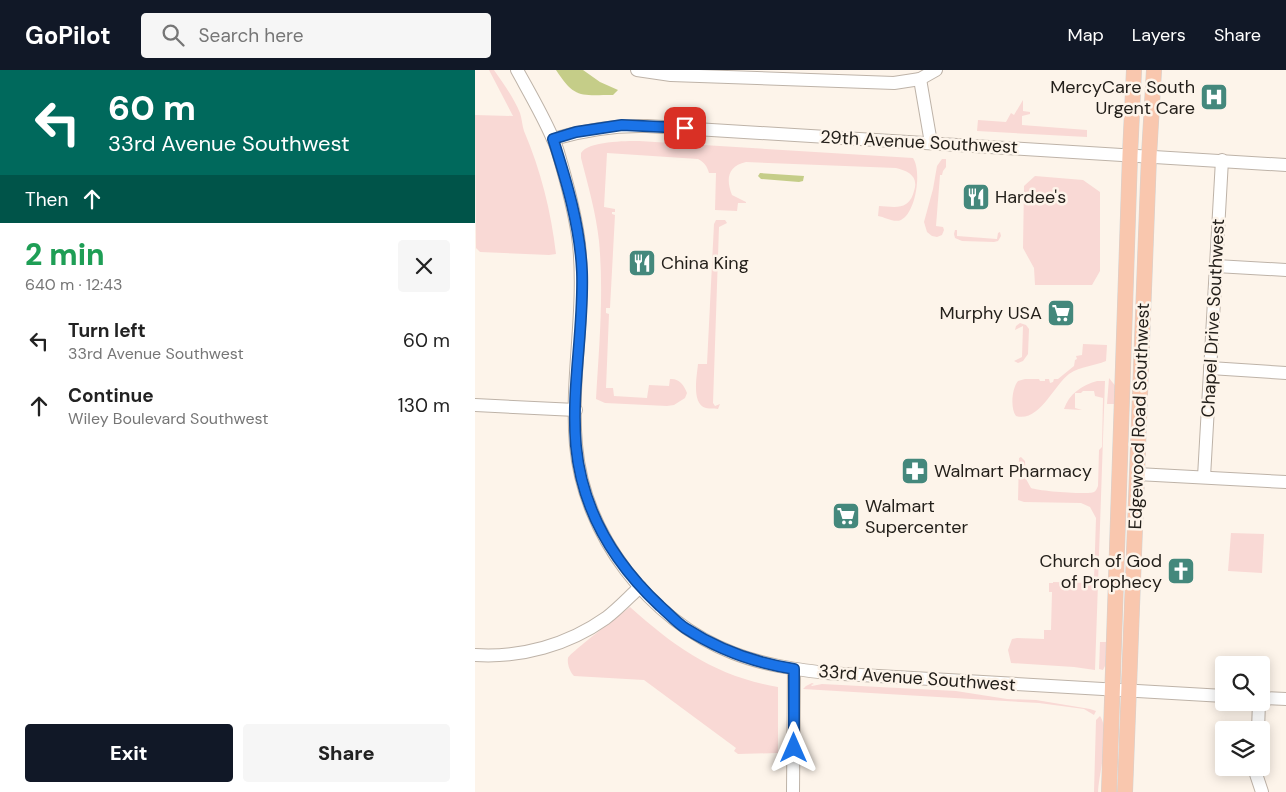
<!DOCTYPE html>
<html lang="en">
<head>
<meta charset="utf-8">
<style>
  :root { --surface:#fff; --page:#f6f6f6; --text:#222; --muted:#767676; --accent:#111827 }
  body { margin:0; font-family:"DM Sans",sans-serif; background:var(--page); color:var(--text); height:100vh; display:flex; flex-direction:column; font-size:19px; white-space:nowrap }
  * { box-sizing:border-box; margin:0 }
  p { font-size:16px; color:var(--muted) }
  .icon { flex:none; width:28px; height:28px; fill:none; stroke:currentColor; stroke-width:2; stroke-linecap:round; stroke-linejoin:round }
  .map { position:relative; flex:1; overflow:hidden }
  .side { display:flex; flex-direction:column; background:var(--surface); width:475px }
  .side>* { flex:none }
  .top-card { background:#00695c; color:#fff; overflow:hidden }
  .tools { position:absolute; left:740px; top:586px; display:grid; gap:10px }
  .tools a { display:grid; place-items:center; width:55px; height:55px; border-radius:5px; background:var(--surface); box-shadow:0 2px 12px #0003; font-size:25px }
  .pin { position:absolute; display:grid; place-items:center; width:42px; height:42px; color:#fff; margin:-21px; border-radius:10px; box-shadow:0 2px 8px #0006 }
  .me { position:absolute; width:55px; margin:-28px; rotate:0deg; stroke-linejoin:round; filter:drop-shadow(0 0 4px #0008) }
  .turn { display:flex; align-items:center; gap:18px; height:105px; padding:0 25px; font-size:22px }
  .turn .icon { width:65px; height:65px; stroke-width:2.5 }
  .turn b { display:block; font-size:35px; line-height:42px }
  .then { display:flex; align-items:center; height:48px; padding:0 25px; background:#0003; gap:10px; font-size:19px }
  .round { display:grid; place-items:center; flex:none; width:52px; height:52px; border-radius:5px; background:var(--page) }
  .overview { display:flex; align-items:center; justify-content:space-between; height:85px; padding:0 25px }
  h1 { font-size:30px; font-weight:800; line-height:38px; color:#1e9e55 }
  .cta { display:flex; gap:10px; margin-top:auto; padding:10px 25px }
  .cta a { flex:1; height:58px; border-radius:5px; background:var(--accent); color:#fff; font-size:20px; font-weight:800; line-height:58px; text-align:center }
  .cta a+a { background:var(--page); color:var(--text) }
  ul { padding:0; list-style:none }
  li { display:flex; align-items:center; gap:15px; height:65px; padding:0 25px }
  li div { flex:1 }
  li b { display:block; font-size:19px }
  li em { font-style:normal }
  header { display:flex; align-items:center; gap:30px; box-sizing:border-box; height:70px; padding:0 25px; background:var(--accent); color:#fff }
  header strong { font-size:24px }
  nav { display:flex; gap:28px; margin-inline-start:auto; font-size:18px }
  .search { width:350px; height:45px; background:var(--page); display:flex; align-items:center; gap:12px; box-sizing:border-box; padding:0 18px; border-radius:5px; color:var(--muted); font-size:19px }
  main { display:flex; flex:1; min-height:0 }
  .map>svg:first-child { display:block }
</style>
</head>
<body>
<header>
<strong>GoPilot</strong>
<div class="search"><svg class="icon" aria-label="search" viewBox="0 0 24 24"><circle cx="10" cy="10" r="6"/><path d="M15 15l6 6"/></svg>Search here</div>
<nav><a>Map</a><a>Layers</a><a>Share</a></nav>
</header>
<main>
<section class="side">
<div class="top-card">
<div class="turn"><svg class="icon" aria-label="left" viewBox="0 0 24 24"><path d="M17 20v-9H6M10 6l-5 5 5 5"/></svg><div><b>60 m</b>33rd Avenue Southwest</div></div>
<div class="then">Then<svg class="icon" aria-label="ahead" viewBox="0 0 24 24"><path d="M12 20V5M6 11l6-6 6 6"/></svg></div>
</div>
<div class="overview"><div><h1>2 min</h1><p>640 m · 12:43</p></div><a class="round"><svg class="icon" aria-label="close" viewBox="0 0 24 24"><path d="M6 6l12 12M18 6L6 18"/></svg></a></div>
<ul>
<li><svg class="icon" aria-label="left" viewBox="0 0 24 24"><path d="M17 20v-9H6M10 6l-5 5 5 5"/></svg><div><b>Turn left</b><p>33rd Avenue Southwest</p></div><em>60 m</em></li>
<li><svg class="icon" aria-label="ahead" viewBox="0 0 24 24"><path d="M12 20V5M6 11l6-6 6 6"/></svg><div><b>Continue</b><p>Wiley Boulevard Southwest</p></div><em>130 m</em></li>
</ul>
<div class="cta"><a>Exit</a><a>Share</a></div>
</section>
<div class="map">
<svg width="811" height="722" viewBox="0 0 811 722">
  <rect width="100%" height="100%" fill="#fdf4ea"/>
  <g fill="#f9d9d5">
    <path d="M 14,0 L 19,0 C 28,13 39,28 45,43 C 47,49 47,55 49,61 C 66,101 76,141 81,184 L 74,185 L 5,182 L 1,178 L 0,45 L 38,46 Z"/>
    <path d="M 548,30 L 548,41 L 555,42 L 555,44 L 547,46 L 547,55 L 612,60 L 612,67 L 502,61 L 503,50 L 531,52 L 536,43 L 539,45 Z"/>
    <path d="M 164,71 L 438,88 C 447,101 441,143 426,150 C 419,153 410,147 403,146 L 404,136 C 412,136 424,139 431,134 C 436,131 438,125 439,121 C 444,106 433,101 421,98 L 271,92 C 252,96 251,110 257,125 L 271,132 L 271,133 L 263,133 L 262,141 L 240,140 L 241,103 L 234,103 C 232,96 229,92 223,89 L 132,83 L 129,137 L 140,139 L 140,142 L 137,142 L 137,144 L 140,145 L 135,238 L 131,238 L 131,243 L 134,244 L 131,318 L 138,318 L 139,326 L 172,328 L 174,315 L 194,316 L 195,309 C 204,308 209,315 212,323 L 210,328 L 199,335 L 192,336 L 130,333 L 121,329 C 124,277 129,224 124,171 C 121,143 113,115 106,88 L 106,83 C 113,71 151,71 164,71 Z"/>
    <path d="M 467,89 L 471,89 L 471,97 L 468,101 L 467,105 L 465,105 L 461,156 L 468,157 L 469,160 L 467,165 L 462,167 L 457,166 L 452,162 L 449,152 L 458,119 L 462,96 Z"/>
    <path d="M 560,106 L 608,110 L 625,122 L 625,201 L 617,215 L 560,215 L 559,198 L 548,178 L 549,116 Z"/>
    <path d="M 241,150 L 250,150 L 252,153 L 244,157 L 238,333 L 240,336 L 245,334 L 243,339 C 239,338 235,339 231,338 C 216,334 222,306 223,294 L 232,294 L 239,154 Z"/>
    <path d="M 480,160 L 482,160 L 482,166 L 522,169 L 523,163 L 525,162 L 526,166 L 523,171 L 519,172 L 487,171 L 480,168 L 479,164 Z"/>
    <path d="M 545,253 L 551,255 L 554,259 L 553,284 L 548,291 L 543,293 L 539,291 L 547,287 L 548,256 L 540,260 L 541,256 Z"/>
    <path d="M 608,274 L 632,275 L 631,291 C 619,296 606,296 594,304 C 579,315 564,353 541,346 C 535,338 537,318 543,311 L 550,309 L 564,309 L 565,311 L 570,311 L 570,309 L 574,309 L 575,313 L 578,312 L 579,309 L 583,309 L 599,296 L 600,290 L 602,289 L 601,286 L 607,285 Z"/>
    <path d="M 634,308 L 642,318 L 642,334 L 632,334 Z"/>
    <path d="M 622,311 L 630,311 L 620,600 L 599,597 L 536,593 L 533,580 L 537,569 L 542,568 L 569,569 L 569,560 L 576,560 L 577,522 L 574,522 L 574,513 L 578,513 L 578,512 L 616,513 L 619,510 L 621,448 L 615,437 L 606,433 L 549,432 L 543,430 L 544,388 L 546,387 L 550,391 L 551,409 L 556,418 C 563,421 613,425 619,422 C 621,421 622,418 623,416 L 624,380 L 627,377 L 628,328 L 620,326 L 619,321 L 608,321 L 606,323 L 600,323 L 600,338 L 607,340 L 589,339 C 594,324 607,315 622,311 Z"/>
    <path d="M 756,463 L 789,464 L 787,503 L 753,501 Z"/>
    <path d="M 155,537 C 201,578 240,606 303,617 L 303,683 L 263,684 L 259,681 L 261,678 L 169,610 L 99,606 C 95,602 92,594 93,588 C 95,583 147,543 155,537 Z"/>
    <path d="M 625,572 L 633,572 L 631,594 L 628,600 L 624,599 Z"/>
    <path d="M 337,613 L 339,614 L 336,615 L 337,616 L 347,614 L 481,621 L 532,629 L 561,630 L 615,639 L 621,641 L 619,645 L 609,639 L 564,633 L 328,619 L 331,616 Z"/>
    <path d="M 625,646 C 636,662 624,702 623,722 L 619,722 L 621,650 Z"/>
  </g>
  <g fill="#c5cd88">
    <path d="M 81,0 L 108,0 L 125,12 L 143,20 L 138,25 C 105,25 100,29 81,0 Z"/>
    <path d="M 285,103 L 329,106 L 328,111 L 324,112 L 286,109 L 283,106 Z"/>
  </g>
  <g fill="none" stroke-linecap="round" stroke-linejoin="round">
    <g stroke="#beb3a8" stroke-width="14">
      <g id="minor">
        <path d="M 42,0 C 54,22 67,44 77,67 C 82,76 84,86 87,96 C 94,121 101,147 104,174 C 111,241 95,309 101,375 C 109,465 174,550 258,583 C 288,595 319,599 351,603 L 749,626"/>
        <path d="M 162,0 L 196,5 L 419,13 L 445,9 L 461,0"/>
        <path d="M 445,9 L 456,73"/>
        <path d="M 78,69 C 109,60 139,55 172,56 L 811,95"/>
        <path d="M 741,196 L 811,200"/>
        <path d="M 735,298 L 811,303"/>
        <path d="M 0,335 L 101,340"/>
        <path d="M 662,404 L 811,412"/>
        <path d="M 729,407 L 747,90"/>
        <path d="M 0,585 C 46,588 93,575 131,548 C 143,539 154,527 165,517"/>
        <path d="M 786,628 L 811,629"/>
        <path d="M 783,660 L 784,632"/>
        <path d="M 781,698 L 781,704 L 787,722"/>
        <path d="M 318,722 L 319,599"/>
      </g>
    </g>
    <g stroke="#d3d2d1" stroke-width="16">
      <g id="major">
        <path d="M 634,722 L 655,85 L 659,0"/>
        <path d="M 650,722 L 674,86 L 679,0"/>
      </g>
    </g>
    <use href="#minor" stroke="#fff" stroke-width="12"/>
    <use href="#major" stroke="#f9c7ae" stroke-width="15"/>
  </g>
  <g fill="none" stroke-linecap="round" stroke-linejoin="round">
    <g stroke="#114b97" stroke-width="12">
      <path id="route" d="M 210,58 L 147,55 L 101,62 L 78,69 C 92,113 105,156 107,202 C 109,259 96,318 101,376 C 107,439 139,493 185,536 C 193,543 201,552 210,558 C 244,580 280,593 319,599 L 319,678"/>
    </g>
    <use href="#route" stroke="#1a73e8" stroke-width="9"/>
  </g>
  <defs>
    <g id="hospital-square" transform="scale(1.4375)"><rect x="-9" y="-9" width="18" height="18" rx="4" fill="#44887c" stroke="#fdf4ea"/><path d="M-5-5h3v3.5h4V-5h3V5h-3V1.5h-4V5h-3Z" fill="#fff"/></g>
    <g id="restaurant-square" transform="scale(1.4375)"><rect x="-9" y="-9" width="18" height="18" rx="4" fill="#44887c" stroke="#fdf4ea"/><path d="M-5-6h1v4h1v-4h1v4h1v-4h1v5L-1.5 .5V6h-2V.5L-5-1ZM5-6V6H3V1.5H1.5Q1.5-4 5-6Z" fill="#fff"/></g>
    <g id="supermarket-square" transform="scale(1.4375)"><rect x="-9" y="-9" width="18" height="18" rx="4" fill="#44887c" stroke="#fdf4ea"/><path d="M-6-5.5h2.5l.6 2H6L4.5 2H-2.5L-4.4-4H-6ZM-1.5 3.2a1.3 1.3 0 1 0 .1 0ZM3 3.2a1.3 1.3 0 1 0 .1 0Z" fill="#fff"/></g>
    <g id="pharmacy-square" transform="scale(1.4375)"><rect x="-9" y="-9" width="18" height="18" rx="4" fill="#44887c" stroke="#fdf4ea"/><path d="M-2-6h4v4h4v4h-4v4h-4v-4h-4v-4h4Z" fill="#fff"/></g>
    <g id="church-square" transform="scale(1.4375)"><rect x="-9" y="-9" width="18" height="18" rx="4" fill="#44887c" stroke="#fdf4ea"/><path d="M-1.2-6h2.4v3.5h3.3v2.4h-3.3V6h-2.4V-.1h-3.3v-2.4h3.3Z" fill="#fff"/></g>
  </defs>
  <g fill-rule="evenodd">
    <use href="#hospital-square" x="739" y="27"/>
    <use href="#restaurant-square" x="501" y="127"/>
    <use href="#restaurant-square" x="167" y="193"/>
    <use href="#supermarket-square" x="586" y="243"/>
    <use href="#pharmacy-square" x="440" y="401"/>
    <use href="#supermarket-square" x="371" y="446"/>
    <use href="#church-square" x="706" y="501"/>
  </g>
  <g text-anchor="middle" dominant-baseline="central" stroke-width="5" stroke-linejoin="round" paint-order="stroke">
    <g font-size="18" fill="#24201b" stroke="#fdf4ea" text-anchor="start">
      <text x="720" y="17" text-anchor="end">MercyCare South<tspan x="720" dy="21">Urgent Care</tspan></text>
      <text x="520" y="127">Hardee's</text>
      <text x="186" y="193">China King</text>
      <text x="567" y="243" text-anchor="end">Murphy USA</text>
      <text x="459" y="401">Walmart Pharmacy</text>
      <text x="390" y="436">Walmart<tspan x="390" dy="21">Supercenter</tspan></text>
      <text x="687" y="491" text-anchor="end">Church of God<tspan x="687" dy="21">of Prophecy</tspan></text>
    </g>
    <g font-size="18" fill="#24201b" stroke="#fdf4ea">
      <text transform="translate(444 72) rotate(3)">29th Avenue Southwest</text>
      <text transform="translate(738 248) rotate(-87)">Chapel Drive Southwest</text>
      <text transform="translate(664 346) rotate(-88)">Edgewood Road Southwest</text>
      <text transform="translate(442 608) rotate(4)">33rd Avenue Southwest</text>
    </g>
  </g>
</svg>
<div class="tools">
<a><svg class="icon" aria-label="search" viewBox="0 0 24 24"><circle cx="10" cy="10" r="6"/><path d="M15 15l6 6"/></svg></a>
<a><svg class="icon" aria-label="layers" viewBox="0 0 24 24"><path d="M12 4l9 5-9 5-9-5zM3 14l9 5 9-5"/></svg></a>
</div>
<div class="pin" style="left:210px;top:58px;background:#d93025"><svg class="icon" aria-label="arrive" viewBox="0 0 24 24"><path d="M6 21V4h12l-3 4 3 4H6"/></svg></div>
<svg class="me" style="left:319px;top:678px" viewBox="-20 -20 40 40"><path d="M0-17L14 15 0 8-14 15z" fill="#1a73e8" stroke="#fff" stroke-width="4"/></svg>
</div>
</main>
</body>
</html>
